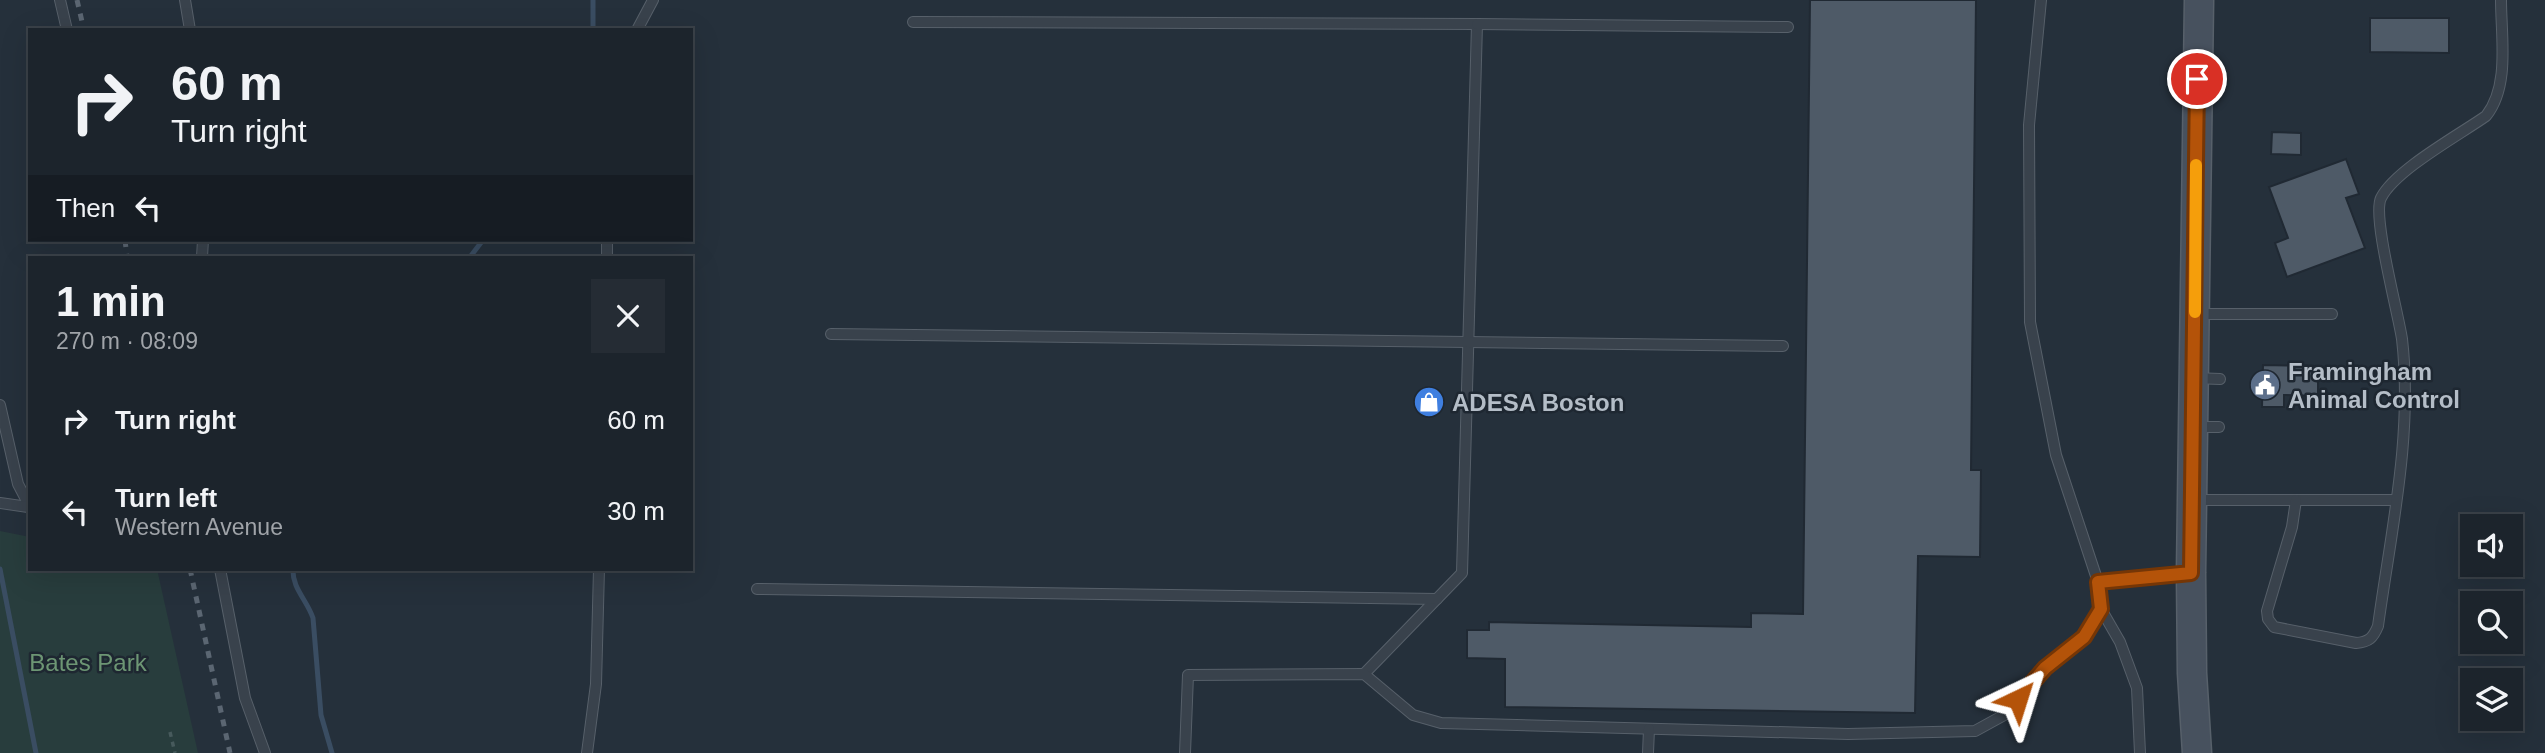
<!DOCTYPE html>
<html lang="en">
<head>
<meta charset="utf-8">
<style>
  :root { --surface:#1c242c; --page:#252c34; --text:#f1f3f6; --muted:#a0a4a9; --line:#3a4148 }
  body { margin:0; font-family:Helvetica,sans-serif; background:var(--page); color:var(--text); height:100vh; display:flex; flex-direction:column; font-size:26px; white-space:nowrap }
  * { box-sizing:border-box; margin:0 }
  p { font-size:23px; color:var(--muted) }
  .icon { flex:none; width:38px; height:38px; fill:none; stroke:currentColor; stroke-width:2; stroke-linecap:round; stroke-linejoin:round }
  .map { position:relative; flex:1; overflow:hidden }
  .details { position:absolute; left:28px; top:256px; width:665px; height:315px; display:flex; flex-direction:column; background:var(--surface); border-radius:0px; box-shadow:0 7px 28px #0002,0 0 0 2px var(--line) }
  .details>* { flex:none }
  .top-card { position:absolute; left:28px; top:28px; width:665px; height:214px; border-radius:0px; box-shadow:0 7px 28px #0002,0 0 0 2px var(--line); background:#1c242c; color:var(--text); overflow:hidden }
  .buttons { position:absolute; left:2460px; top:514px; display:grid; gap:14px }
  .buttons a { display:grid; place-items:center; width:63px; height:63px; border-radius:0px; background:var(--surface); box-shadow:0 7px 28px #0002,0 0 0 2px var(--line); font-size:35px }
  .pin { position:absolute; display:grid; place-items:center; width:60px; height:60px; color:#fff; margin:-30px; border:4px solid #fff; border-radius:50%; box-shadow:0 2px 7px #0007 }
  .me { position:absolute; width:77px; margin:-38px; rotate:41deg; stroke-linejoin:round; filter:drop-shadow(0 0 5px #0008) }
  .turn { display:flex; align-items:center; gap:24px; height:147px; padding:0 28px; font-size:32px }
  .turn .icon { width:91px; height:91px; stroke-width:2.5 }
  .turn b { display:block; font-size:49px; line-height:60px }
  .then { display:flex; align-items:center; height:66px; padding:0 28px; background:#0003; gap:14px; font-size:26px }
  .round { display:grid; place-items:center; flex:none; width:74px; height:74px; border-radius:0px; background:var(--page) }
  .overview { display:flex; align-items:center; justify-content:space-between; height:119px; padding:0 28px }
  h1 { font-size:42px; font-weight:600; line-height:52px }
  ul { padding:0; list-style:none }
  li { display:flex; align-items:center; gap:21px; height:91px; padding:0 28px }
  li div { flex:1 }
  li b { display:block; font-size:26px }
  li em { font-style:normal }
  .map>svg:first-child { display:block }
</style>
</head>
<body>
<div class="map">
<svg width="2545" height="753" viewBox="0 0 2545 753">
  <rect width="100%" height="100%" fill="#25303b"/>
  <path fill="#283d3d" d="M 0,531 L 30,537 L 30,569 L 157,569 L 198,753 L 0,753 Z"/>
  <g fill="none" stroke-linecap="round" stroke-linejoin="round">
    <g stroke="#3a4d62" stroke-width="5">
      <path d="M 593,30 L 593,0"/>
      <path d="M 470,257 L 483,240"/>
      <path d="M 0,569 L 36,753"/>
      <path d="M 293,569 C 292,588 307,600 313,618 L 321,715 L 332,753"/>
    </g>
  </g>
  <g fill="#4e5a67" stroke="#202933" stroke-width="2">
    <path d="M 1810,0 L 1976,0 L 1971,470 L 1981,470 L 1980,557 L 1918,556 L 1915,713 L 1505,707 L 1505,659 L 1467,658 L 1467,630 L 1489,630 L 1489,622 L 1751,627 L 1751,613 L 1803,614 Z"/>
    <path d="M 2370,18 L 2449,18 L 2449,53 L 2370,52 Z"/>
    <path d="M 2272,132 L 2301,133 L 2301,155 L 2271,154 Z"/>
    <path d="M 2346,159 L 2359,194 L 2346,198 L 2365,248 L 2287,277 L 2275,243 L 2288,238 L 2269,187 Z"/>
    <path d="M 2263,365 L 2318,366 L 2318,396 L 2284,395 L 2284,407 L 2262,407 Z"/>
  </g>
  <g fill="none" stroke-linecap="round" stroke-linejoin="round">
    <g stroke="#57606a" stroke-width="12">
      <g id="lane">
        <path d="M 60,0 L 67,30"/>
        <path d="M 185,0 L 190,30"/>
        <path d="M 2041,0 L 2029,125 L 2030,322 L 2056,455 L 2098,582"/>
        <path d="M 913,22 L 1477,24 L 1462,573 L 1364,674"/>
        <path d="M 1477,24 L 1788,27"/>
        <path d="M 637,30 L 653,0"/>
        <path d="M 202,257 L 203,240"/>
        <path d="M 607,257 L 607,240"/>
        <path d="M 2198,314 L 2332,314"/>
        <path d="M 831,334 L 1783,346"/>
        <path d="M 2194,378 L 2220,379"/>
        <path d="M 0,405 L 18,484 L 30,507"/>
        <path d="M 2195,427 L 2219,427"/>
        <path d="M 2193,500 L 2396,500"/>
        <path d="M 2296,500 L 2292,527 L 2267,611 L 2268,619 L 2274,627 L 2356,643 C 2369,642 2373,638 2378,626 C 2391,531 2413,435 2402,339 C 2398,312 2372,216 2381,198 C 2395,170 2459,135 2486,116 C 2510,86 2501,37 2501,0"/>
        <path d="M 0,503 L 28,507"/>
        <path d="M 220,569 L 245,698 L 265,753"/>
        <path d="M 757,589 L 1437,599"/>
        <path d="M 2101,609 L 2120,642 L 2137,688 L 2140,753"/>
        <path d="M 587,753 L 596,684 L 599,569"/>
        <path d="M 1185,753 L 1188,675 L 1364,674 L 1413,715 L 1441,723 L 1848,734 L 1975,731 L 2006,714 L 2045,668 L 2084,637 L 2101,609 L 2098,582 L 2190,573"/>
        <path d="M 1648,753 L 1649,729"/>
      </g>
    </g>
    <g stroke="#57606a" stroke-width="31">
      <path id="secondary" d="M 2197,753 L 2192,673 L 2191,573 L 2199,0"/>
    </g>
    <path stroke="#475a5c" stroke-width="3.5" stroke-dasharray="5 5" stroke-linecap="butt" d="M 170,732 L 175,753"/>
    <use href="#lane" stroke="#39424c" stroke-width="10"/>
    <use href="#secondary" stroke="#47515e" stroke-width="28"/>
    <g stroke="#5b6672" stroke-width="5" stroke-dasharray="7 7" stroke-linecap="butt">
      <path d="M 77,0 L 84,30"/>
      <path d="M 125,240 L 127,257"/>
      <path d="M 190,569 L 230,753"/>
    </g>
  </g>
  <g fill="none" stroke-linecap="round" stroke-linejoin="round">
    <g stroke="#753606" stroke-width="18">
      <path id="route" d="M 2018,699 L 2045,668 L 2084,637 L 2101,609 L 2098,582 L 2191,573 L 2197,79"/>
    </g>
    <use href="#route" stroke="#b45309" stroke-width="12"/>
    <path stroke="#f59e0b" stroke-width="12" d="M 2195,312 L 2196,165"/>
  </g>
  <defs>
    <g id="civic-disc" transform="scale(1.575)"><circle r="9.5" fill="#5c6f8a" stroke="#1e2731"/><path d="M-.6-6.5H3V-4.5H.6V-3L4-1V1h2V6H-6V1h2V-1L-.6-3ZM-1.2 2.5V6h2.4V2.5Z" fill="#fff"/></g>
    <g id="shop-disc" transform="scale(1.575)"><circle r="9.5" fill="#3f7fe0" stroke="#1e2731"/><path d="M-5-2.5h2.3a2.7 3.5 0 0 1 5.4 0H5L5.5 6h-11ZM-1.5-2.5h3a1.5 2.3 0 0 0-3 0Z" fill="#fff"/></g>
  </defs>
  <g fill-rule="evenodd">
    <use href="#civic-disc" x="2265" y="385"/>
    <use href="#shop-disc" x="1429" y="402"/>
  </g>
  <g text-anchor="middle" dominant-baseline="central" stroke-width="5" stroke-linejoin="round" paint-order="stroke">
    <g font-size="24" font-weight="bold" fill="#b4bdc7" stroke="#1e2731" text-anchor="start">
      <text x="2288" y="371">Framingham<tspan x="2288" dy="28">Animal Control</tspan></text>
      <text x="1452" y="402">ADESA Boston</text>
    </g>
    <g font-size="24" fill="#6d9674" stroke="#1e2731">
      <text x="88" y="662">Bates Park</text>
    </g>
  </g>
</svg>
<div class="buttons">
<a><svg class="icon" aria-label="sound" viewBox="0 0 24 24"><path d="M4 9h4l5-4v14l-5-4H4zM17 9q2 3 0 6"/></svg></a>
<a><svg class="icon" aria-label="search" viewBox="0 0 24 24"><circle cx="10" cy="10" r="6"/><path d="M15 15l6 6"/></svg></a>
<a><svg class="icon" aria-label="layers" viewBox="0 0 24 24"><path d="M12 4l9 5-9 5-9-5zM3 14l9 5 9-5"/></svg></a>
</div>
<div class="pin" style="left:2197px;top:79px;background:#d93025"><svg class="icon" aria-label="arrive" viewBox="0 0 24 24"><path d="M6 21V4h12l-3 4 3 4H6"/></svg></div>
<svg class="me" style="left:2018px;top:699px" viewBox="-20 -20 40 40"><path d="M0-17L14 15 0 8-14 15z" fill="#b45309" stroke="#fff" stroke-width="4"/></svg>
<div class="top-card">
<div class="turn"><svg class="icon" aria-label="right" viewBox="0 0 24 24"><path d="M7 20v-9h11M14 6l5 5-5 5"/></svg><div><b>60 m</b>Turn right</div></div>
<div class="then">Then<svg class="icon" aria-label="left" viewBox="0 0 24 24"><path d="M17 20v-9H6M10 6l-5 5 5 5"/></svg></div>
</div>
<section class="details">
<div class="overview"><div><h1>1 min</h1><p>270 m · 08:09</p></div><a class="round"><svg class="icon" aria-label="close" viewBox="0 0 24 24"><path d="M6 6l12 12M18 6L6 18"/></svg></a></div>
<ul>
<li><svg class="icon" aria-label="right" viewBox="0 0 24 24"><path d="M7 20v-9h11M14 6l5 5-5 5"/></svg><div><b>Turn right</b></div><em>60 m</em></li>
<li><svg class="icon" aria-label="left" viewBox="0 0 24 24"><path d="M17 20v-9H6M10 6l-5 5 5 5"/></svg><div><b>Turn left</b><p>Western Avenue</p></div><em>30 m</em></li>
</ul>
</section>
</div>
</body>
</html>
